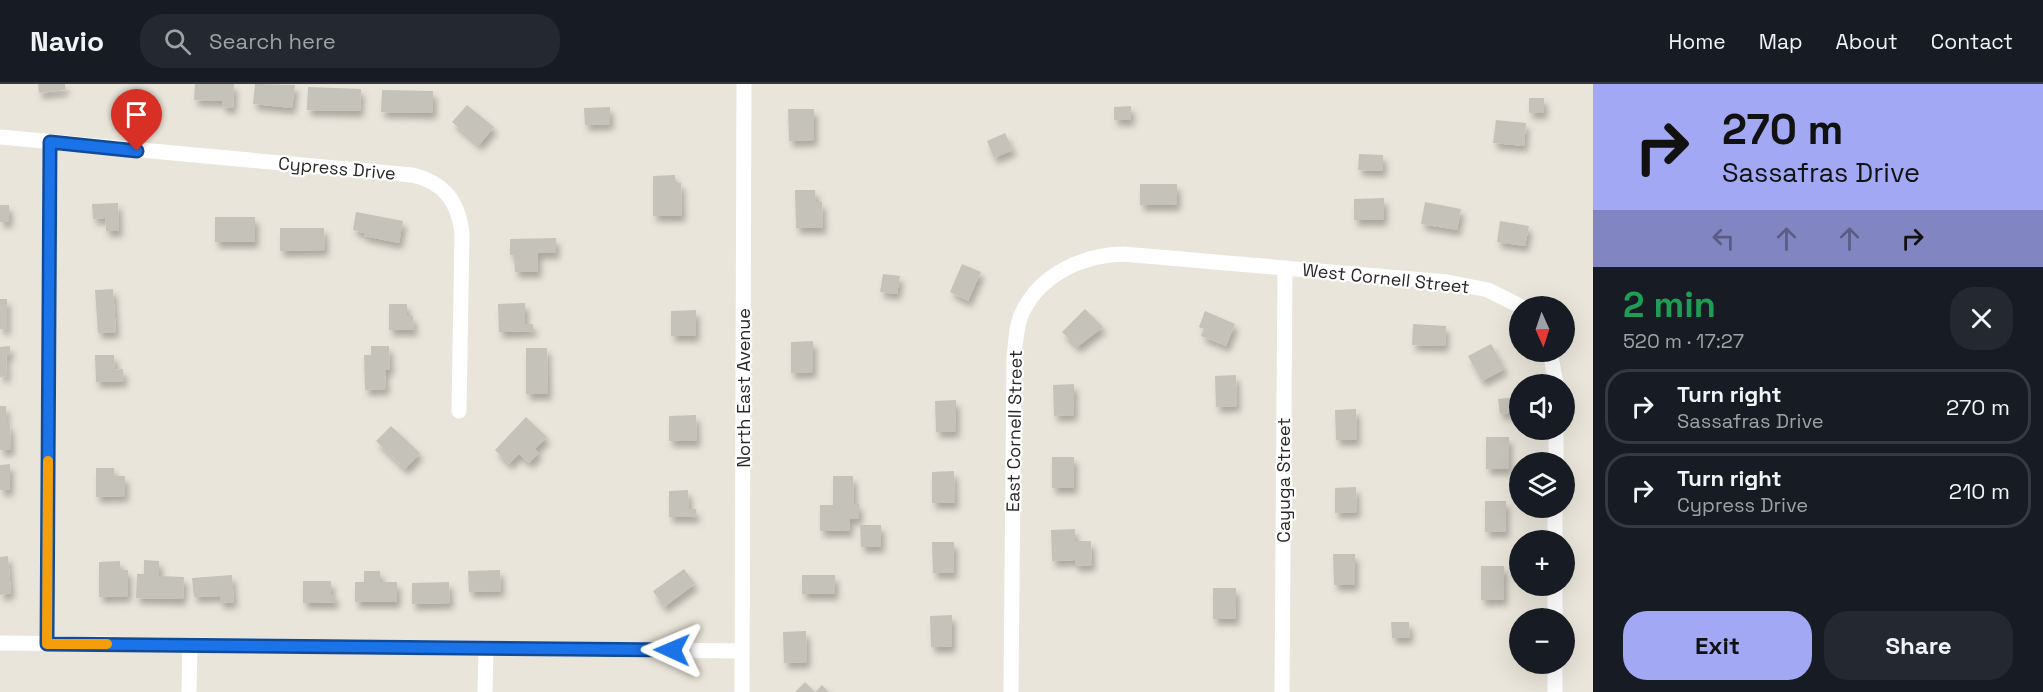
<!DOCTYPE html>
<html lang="en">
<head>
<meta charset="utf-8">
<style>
  :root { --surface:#171b24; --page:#242831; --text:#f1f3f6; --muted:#9ea1a6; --line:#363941; --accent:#a2a8f3 }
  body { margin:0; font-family:"Space Grotesk",sans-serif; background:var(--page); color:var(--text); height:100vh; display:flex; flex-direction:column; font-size:22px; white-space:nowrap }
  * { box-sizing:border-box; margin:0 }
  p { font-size:20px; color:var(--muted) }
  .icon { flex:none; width:33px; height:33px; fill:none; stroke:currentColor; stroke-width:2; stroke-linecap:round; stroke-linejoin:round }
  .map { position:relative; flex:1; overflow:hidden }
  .drawer { display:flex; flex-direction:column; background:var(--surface); width:450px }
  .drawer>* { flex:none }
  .top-card { background:#a2a8f3; color:#111; overflow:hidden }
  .needle { width:39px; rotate:177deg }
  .controls { position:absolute; left:1509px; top:212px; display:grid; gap:12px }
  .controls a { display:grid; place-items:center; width:66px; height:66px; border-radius:50%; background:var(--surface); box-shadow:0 6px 24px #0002; font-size:30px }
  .pin { position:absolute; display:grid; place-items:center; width:51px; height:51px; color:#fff; margin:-62px -26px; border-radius:50% 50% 50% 0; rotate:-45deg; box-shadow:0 0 6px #0007 }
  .pin .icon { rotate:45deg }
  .me { position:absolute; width:66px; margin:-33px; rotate:271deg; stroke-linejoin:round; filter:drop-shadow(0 0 4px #0008) }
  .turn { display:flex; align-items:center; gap:21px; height:126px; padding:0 30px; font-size:27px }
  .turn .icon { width:78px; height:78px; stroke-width:2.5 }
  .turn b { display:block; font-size:42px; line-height:51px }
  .lanes { display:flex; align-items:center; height:57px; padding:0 30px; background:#0003; justify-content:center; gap:30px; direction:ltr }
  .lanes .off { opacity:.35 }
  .round { display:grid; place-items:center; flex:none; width:63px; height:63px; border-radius:24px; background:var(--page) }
  .overview { display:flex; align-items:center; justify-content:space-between; height:102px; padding:0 30px }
  h1 { font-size:36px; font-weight:700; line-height:45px; color:#1e9e55 }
  .action { display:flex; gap:12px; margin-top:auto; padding:12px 30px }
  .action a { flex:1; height:69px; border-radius:24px; background:var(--accent); color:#111; font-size:24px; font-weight:700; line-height:69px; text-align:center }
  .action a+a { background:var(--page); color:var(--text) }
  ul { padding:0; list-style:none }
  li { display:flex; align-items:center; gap:18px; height:75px; margin:0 12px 9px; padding:0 18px; border:3px solid var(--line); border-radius:24px }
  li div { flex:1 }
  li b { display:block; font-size:22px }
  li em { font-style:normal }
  header { display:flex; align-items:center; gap:36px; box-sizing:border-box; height:84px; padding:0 30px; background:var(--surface); border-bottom:2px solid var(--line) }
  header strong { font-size:28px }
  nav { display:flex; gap:33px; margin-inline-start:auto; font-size:21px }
  .search { width:420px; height:54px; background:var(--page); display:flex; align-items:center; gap:15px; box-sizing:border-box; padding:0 21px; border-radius:24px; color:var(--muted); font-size:22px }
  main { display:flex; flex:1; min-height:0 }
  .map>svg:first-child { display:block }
</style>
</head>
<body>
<header>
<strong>Navio</strong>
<div class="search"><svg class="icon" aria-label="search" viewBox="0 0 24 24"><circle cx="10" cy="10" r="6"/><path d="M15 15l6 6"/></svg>Search here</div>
<nav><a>Home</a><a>Map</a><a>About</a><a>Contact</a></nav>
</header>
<main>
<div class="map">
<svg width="1593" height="608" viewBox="0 0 1593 608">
  <defs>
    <filter id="shadow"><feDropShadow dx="3.5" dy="6" stdDeviation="3" flood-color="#0004"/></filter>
  </defs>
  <rect width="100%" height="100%" fill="#eae5da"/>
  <g fill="#c5c2ba" filter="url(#shadow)">
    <path d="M 38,0 L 65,0 L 65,6 L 39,9 Z"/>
    <path d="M 195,0 L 234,0 L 233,24 L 222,23 L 223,17 L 194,16 Z"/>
    <path d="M 255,0 L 295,1 L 292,24 L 253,20 Z"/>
    <path d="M 308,3 L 361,5 L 360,27 L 307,26 Z"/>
    <path d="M 382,6 L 433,7 L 433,29 L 381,28 Z"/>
    <rect x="1529" y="14" width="15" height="15"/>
    <path d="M 467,21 L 494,43 L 479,61 L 452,38 Z"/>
    <path d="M 1131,22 L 1131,36 L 1114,36 L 1114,23 Z"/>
    <path d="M 610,23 L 610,40 L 585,41 L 584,24 Z"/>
    <path d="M 788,25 L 814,25 L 814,56 L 789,57 Z"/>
    <path d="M 1496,36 L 1526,39 L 1524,62 L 1493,59 Z"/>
    <path d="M 1005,49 L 1013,66 L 994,74 L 987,57 Z"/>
    <path d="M 1359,70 L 1383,71 L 1383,87 L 1358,86 Z"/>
    <path d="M 675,91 L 676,99 L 681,99 L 682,132 L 653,132 L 653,92 Z"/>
    <rect x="1140" y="100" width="37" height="21"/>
    <path d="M 795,106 L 815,106 L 816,118 L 822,118 L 823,144 L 796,144 Z"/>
    <path d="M 1384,114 L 1384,136 L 1354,136 L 1354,115 Z"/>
    <path d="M 1425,118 L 1461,125 L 1457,146 L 1421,140 Z"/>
    <path d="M 118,119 L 119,147 L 106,147 L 105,134 L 93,135 L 92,120 Z"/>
    <rect x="0" y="121" width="9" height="17"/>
    <path d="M 356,128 L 403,137 L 399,159 L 364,152 L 364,149 L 353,146 Z"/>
    <rect x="215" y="133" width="40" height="25"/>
    <path d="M 1500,137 L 1529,142 L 1525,162 L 1497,158 Z"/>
    <path d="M 280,144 L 324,144 L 325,166 L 280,167 Z"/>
    <path d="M 556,154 L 556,169 L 538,169 L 538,188 L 515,188 L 514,171 L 510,171 L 510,155 Z"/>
    <path d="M 962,180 L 981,188 L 968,217 L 950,208 Z"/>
    <path d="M 883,190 L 900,192 L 897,210 L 880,208 Z"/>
    <path d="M 113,205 L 116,248 L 98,249 L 95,206 Z"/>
    <rect x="0" y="215" width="7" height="30"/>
    <path d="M 525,219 L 525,240 L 533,240 L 533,247 L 499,248 L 498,220 Z"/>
    <path d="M 389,220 L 407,220 L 407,232 L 413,232 L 414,246 L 389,246 Z"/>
    <path d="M 1085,225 L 1103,243 L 1077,263 L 1062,248 Z"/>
    <path d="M 696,226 L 696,252 L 671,252 L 671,227 Z"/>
    <path d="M 1205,227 L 1235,240 L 1226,262 L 1201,252 L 1204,245 L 1199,243 Z"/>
    <path d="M 1413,240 L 1446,242 L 1445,262 L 1412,261 Z"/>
    <path d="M 813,257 L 813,288 L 791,289 L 791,258 Z"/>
    <path d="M 1491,260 L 1505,285 L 1482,297 L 1468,272 Z"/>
    <path d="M 10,262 L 10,271 L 6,271 L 7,292 L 0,293 L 0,263 Z"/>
    <path d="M 371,262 L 389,262 L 390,286 L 385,286 L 386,305 L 365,306 L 364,271 L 371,271 Z"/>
    <path d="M 526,264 L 547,264 L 548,310 L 526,310 Z"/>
    <path d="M 95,271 L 114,271 L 115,286 L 123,285 L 124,297 L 96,298 Z"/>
    <path d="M 1236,291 L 1237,322 L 1216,323 L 1215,292 Z"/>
    <path d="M 1074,300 L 1074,331 L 1054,332 L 1053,301 Z"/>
    <path d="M 1517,313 L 1518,328 L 1500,330 L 1498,315 Z"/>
    <path d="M 956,316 L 956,348 L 936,348 L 935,317 Z"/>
    <path d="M 0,322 L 6,322 L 6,341 L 10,341 L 11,366 L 0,366 Z"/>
    <path d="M 1356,325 L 1357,356 L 1336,356 L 1335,326 Z"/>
    <path d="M 696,331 L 697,357 L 669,357 L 669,332 Z"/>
    <path d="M 526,333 L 547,353 L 535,365 L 539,369 L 529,379 L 519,370 L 509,380 L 495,366 Z"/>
    <path d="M 391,342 L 420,369 L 405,385 L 376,357 Z"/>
    <rect x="1486" y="353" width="23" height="32"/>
    <rect x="1052" y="373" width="22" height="31"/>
    <path d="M 10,380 L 10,406 L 0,406 L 0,381 Z"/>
    <path d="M 96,384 L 114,384 L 114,392 L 125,392 L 125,412 L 96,413 Z"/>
    <path d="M 954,387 L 955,419 L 932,419 L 932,388 Z"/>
    <path d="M 833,392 L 853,392 L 854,420 L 859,420 L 859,435 L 849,435 L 850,447 L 820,447 L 820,421 L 833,421 Z"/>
    <path d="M 1356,403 L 1357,428 L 1335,429 L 1335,404 Z"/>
    <path d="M 688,406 L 689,425 L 696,425 L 696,433 L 669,433 L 669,407 Z"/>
    <rect x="1485" y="417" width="21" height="31"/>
    <path d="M 860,441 L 881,441 L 881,463 L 861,463 Z"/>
    <path d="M 1075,445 L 1075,457 L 1091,457 L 1092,481 L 1075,482 L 1075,476 L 1052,477 L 1051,446 Z"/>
    <path d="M 932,458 L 954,458 L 954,489 L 933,489 Z"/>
    <path d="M 1333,470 L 1355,470 L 1355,501 L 1334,501 Z"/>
    <path d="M 8,472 L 11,509 L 0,511 L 0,473 Z"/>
    <path d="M 144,476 L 159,477 L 159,492 L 184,493 L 183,515 L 136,514 L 137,490 L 144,490 Z"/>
    <path d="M 120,477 L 120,486 L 128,486 L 128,512 L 99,513 L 99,478 Z"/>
    <rect x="1481" y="482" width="23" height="34"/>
    <path d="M 684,485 L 695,500 L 664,523 L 653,507 Z"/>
    <path d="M 500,486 L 501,507 L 469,508 L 468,487 Z"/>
    <path d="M 364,487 L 380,487 L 380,498 L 397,498 L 397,518 L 355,518 L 355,498 L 364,498 Z"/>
    <path d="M 232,491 L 234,518 L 220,519 L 220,512 L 194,513 L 192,494 Z"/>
    <rect x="802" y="491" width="33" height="19"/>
    <path d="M 303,497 L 331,497 L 331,511 L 335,511 L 335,519 L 303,519 Z"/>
    <path d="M 449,498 L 450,519 L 412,520 L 412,499 Z"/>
    <rect x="1213" y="504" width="23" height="31"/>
    <path d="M 952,531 L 952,563 L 931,563 L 930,532 Z"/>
    <path d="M 1391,538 L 1409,538 L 1410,554 L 1392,554 Z"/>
    <path d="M 806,547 L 807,578 L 784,579 L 783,548 Z"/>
    <path d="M 805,598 L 815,608 L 822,601 L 829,608 L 795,608 Z"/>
  </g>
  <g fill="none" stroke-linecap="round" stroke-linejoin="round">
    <g stroke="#fff" stroke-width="15">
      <path d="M 0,53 L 412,91 C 444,98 459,118 462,150 L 459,327"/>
      <path d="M 1550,267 L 1556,300"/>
      <path d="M 1556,378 L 1556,345"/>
      <path d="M 1555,456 L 1555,423"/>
      <path d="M 1555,534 L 1555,501"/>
      <path d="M 0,559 L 742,567"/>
      <path d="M 47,560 L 50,58"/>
      <path d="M 189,608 L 190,561"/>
      <path d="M 485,608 L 486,564"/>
      <path d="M 742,608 L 744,0"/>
      <path d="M 1011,608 L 1014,273 C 1016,258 1016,240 1023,227 C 1042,189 1084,171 1123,170 L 1447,198 L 1488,206 L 1520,222"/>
      <path d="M 1282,608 L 1285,184"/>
      <path d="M 1555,608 L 1555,579"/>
    </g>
  </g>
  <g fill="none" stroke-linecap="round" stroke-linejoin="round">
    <g stroke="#114b97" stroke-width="15">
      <path id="route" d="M 137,67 L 50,58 L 47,560 L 672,566"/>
    </g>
    <use href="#route" stroke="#1a73e8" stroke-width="10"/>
    <path stroke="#f59e0b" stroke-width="10" d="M 48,377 L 47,560 L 107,560"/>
  </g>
  <g text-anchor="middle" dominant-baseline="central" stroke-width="4.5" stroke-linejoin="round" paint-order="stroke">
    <g font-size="18" fill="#282828" stroke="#fff">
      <text transform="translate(337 84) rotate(5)">Cypress Drive</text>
      <text transform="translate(1386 194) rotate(6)">West Cornell Street</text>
      <text transform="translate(743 304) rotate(-90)">North East Avenue</text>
      <text transform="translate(1014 347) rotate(-89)">East Cornell Street</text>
      <text transform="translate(1283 396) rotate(-90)">Cayuga Street</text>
    </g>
  </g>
</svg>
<div class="controls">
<a><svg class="needle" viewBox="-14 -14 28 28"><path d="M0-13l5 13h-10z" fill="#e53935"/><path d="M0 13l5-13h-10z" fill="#9ea1a6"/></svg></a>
<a><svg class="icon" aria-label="sound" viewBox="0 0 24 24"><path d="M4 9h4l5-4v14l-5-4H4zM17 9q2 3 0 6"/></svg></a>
<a><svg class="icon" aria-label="layers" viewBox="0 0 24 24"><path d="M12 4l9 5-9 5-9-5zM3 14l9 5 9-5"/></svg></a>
<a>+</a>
<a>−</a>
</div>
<div class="pin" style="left:137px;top:67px;background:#d93025"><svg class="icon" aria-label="arrive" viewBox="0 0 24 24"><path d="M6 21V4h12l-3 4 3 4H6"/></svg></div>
<svg class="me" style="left:672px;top:566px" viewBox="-20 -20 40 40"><path d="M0-17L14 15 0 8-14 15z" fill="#1a73e8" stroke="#fff" stroke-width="4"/></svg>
</div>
<section class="drawer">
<div class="top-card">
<div class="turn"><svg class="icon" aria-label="right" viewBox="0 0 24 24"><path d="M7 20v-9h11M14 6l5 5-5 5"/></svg><div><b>270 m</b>Sassafras Drive</div></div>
<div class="lanes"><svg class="icon off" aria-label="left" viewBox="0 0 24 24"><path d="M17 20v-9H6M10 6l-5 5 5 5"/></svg><svg class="icon off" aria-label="ahead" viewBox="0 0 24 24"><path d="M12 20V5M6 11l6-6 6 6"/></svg><svg class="icon off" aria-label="ahead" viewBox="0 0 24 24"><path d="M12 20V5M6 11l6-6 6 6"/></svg><svg class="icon" aria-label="right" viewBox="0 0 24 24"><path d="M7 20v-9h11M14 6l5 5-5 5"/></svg></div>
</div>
<div class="overview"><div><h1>2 min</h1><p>520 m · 17:27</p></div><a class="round"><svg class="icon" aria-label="close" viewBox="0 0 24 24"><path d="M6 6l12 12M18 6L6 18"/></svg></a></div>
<ul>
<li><svg class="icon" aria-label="right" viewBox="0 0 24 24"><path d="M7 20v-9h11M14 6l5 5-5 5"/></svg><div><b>Turn right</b><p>Sassafras Drive</p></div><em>270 m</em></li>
<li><svg class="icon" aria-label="right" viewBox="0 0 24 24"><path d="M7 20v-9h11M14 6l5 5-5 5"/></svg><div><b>Turn right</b><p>Cypress Drive</p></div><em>210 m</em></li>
</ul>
<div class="action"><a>Exit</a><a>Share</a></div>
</section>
</main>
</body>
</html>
